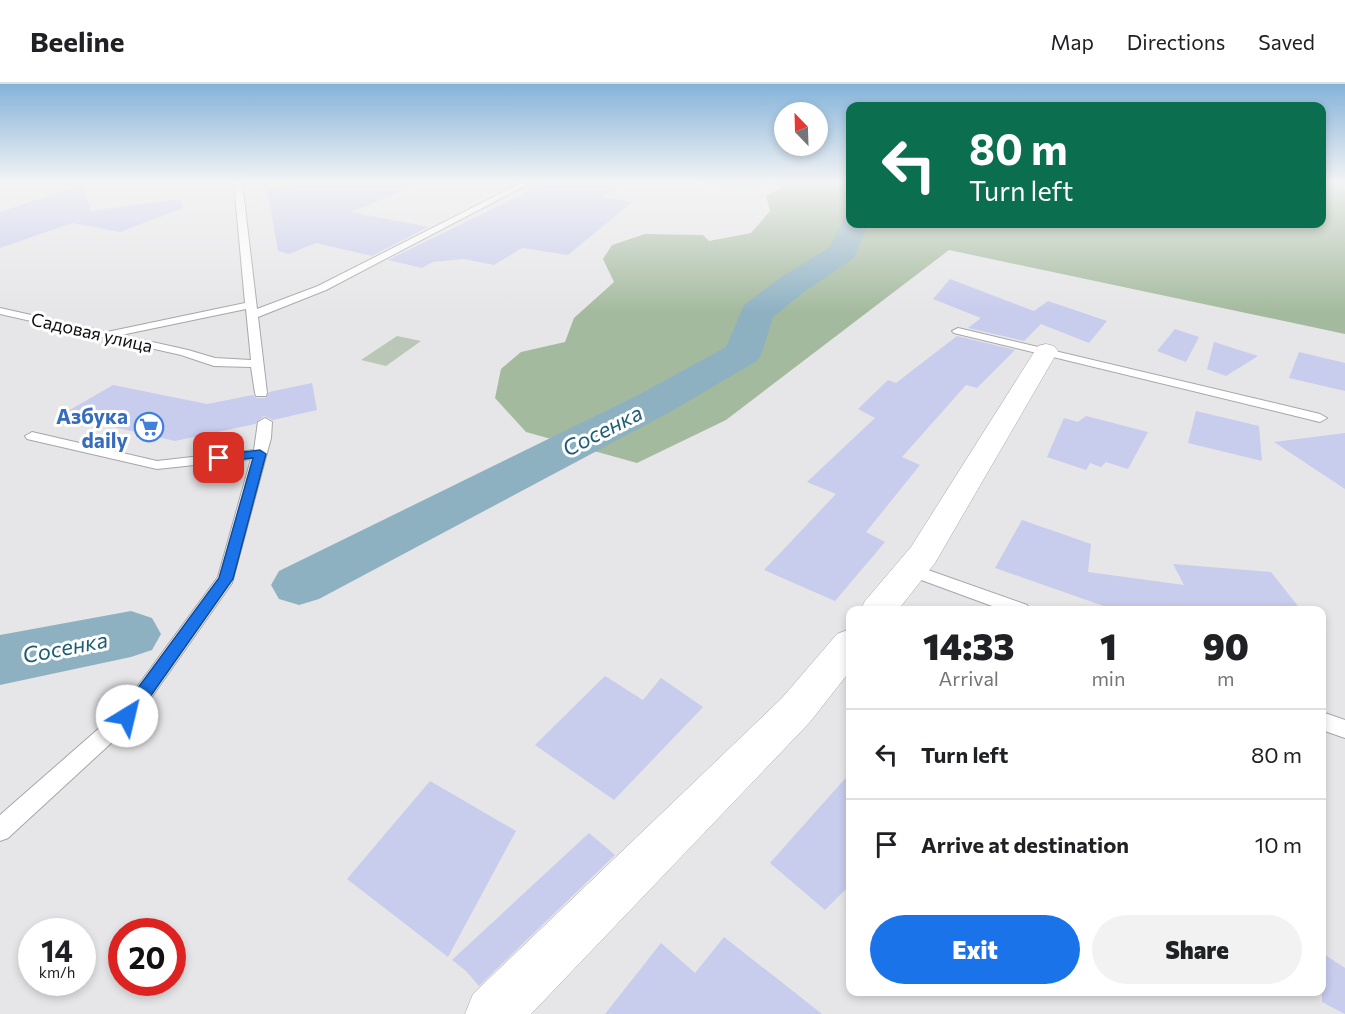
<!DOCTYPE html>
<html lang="en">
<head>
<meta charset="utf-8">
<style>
  :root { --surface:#fff; --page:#f2f2f2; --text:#202124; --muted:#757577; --line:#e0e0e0; --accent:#1a73e8 }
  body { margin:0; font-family:Commissioner,sans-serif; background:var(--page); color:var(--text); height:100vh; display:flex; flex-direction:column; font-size:22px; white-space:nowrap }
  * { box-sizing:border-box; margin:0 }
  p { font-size:20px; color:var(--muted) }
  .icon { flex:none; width:33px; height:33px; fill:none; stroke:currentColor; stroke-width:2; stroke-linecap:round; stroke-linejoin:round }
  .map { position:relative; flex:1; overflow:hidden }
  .panel { position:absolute; left:846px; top:522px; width:480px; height:390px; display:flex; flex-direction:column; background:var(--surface); border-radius:12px; box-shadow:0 3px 9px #0003 }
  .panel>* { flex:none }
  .guide { position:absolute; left:846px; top:18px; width:480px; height:126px; border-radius:12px; box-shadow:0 3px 9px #0003; background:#0b6e4f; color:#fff; overflow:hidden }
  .needle { width:39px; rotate:337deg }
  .fabs { position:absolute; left:774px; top:18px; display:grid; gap:12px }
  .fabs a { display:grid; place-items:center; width:54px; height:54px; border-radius:50%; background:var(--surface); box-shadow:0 3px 9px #0003; font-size:30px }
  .speed { position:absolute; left:18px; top:834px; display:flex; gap:12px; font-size:30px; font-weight:700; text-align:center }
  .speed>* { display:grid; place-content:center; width:78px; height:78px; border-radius:50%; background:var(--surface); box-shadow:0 3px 9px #0003; line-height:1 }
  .speed small { font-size:15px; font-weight:400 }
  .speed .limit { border:9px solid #d22; background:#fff; color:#111 }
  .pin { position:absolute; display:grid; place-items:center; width:51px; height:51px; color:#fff; margin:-26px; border-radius:12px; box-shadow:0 3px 9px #0006 }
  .me { position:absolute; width:66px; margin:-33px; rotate:36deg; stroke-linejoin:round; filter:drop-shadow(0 0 4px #0008) }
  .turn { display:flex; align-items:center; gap:21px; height:126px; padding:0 24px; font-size:27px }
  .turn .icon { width:78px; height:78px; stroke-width:2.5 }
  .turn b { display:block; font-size:42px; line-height:51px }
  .eta { display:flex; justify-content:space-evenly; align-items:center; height:102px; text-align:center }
  .eta b { font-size:36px; font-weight:800; line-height:42px }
  .primary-button { display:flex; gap:12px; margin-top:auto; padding:12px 24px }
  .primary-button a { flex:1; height:69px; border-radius:36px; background:var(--accent); color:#fff; font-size:24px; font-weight:800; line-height:69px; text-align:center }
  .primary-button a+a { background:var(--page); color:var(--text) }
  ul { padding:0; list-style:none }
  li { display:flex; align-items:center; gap:18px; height:90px; padding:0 24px; border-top:2px solid var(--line) }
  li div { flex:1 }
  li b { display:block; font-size:22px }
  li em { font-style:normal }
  header { display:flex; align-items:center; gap:36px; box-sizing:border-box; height:84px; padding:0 30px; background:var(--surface); border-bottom:2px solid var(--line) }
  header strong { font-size:28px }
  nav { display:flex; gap:33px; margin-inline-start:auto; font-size:21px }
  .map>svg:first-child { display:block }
</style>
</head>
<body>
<header>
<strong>Beeline</strong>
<nav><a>Map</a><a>Directions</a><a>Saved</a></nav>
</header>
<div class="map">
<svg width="1345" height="930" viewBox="0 0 1345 930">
  <rect width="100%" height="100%" fill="#e6e6e8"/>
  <path fill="#bac7b6" d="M 397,252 L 421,257 L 386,282 L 361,276 Z"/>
  <path fill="#a4ba9e" d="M 705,98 L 850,98 L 850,140 L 1322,140 L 1322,98 L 1345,98 L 1345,250 L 949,166 L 726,336 L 637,379 L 526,348 L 495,314 L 501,285 L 521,268 L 565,258 L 574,234 L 614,198 L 603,175 L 612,161 L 645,150 L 703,151 L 709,157 L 751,149 L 770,127 L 766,112 L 782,103 L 770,99 L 746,104 L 703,100 Z"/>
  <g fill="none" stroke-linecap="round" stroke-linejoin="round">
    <g fill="#8eb1c2" fill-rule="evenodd">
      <path d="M 850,132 L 850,140 L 868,140 L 854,174 L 804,208 L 773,233 L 762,269 L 757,277 L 670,328 L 319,515 L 299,521 L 279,515 L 271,501 L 279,487 L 640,310 L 726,263 L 744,221 L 780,194 L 830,163 L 844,134 Z"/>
      <path d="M 131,527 L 152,534 L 161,550 L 152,566 L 131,573 L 0,601 L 0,551 Z"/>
    </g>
  </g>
  <g fill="#c8cced">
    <path d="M 304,98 L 423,98 L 351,128 L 428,143 L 372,172 L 316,159 L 289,170 L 278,167 L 267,105 L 304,100 Z"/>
    <path d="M 547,98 L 628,98 L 602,113 L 632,118 L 568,171 L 522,164 L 494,181 L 464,175 L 433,178 L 422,184 L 388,176 Z"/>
    <path d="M 84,100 L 90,127 L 180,115 L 183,124 L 120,148 L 72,139 L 0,164 L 0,128 Z"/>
    <path d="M 950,195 L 1034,227 L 1048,217 L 1107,237 L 1089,259 L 1041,240 L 1024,257 L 968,244 L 981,234 L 933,215 Z"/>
    <path d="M 1175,245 L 1199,253 L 1186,278 L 1157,267 Z"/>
    <path d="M 957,252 L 1015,266 L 977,304 L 966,301 L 902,373 L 920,381 L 866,448 L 885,458 L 835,517 L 764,486 L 836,410 L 807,398 L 875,334 L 858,325 L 888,296 L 896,299 Z"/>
    <path d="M 1214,258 L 1258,272 L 1226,292 L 1207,285 Z"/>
    <path d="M 1299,268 L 1345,279 L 1345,307 L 1289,294 Z"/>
    <path d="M 312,299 L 317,326 L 273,336 L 264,332 L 255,340 L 175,357 L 61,331 L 113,301 L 207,320 L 253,311 L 256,314 L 266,314 L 269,308 Z"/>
    <path d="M 1196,327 L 1259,342 L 1262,377 L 1188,359 Z"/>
    <path d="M 1086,332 L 1148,348 L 1128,385 L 1106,378 L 1101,383 L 1090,379 L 1086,386 L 1047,373 L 1064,334 L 1078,338 Z"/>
    <path d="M 1345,349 L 1345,405 L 1274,358 Z"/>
    <path d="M 1022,436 L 1091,460 L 1088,488 L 1184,501 L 1173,480 L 1271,488 L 1301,526 L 1115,526 L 995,484 Z"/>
    <path d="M 605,592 L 643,616 L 661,594 L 703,623 L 614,716 L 535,661 Z"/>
    <path d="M 850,689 L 850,801 L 825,826 L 770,779 Z"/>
    <path d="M 430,697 L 516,747 L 448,873 L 347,795 Z"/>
    <path d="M 589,749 L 615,771 L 479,902 L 466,887 L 452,876 Z"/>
    <path d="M 724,853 L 822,930 L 605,930 L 661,859 L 695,889 Z"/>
    <path d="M 1322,869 L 1345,884 L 1345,930 L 1322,918 Z"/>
  </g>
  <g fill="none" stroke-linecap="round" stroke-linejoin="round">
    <g stroke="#a6a6a8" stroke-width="2">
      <g id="service">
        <path d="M 234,98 L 242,98 L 257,225 L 318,202 L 523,98 L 532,98 L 326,206 L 258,233 L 267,309 L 266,312 L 256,312 L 255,309 L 251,283 L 214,282 L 181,271 L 0,230 L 0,224 L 107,248 L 245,219 ZM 246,225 L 251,276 L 215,274 L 188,266 L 121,251 Z"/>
        <path d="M 958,244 L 1320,330 L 1327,334 L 1320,338 L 954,249 L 952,247 Z"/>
        <path d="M 265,334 L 272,338 L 271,354 L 232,499 L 134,638 L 8,754 L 0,757 L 0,731 L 120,626 L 218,493 L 251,375 L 157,385 L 27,355 L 25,352 L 32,348 L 157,377 L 254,366 L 258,338 Z"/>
        <path d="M 911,480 L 1027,521 L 1030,526 L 1003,526 L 905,490 L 902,486 L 905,482 Z"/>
        <path d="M 1322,628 L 1345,636 L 1345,654 L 1322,646 Z"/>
      </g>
    </g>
    <g stroke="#a6a6a8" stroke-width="1">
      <g id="minor">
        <path d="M 1046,260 L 1054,262 L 1058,267 L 935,479 L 898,526 L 860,526 L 865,517 L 911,463 L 1038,262 Z"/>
        <path d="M 850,545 L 850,587 L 810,638 L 531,930 L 465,930 L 473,910 L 782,614 L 837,550 Z"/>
      </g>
    </g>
    <use href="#service" fill="#fff" fill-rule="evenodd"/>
    <use href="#minor" fill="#fff" fill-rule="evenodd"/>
  </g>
  <linearGradient id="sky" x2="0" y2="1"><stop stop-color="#84b3d9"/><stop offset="0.43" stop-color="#f4f4f5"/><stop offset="1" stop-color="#f4f4f5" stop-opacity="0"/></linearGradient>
  <rect width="1345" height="228" fill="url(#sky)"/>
  <path fill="#1a73e8" stroke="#114b97" stroke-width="1.5" d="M 260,366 L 266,370 L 233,495 L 133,637 L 127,639 L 121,637 L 118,632 L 121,627 L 219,494 L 253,374 L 219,378 L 213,374 L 219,371 Z"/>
  <defs>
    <g id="supermarket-ring" transform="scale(1.5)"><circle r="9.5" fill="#fff" stroke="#3f7fe0" stroke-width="1.5"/><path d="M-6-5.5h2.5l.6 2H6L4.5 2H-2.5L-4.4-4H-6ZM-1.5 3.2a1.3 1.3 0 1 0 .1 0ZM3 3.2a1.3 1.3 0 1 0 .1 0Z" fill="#3f7fe0"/></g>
  </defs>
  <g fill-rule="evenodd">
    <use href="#supermarket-ring" x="149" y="343"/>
  </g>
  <g text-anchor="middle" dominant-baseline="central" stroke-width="6" stroke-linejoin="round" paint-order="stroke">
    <g font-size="18" fill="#0f0f10" stroke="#fff">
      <text transform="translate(92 248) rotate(13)">Садовая улица</text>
    </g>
    <g font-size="21" font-weight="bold" fill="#366cbe" stroke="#fff" text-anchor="end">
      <text x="128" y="331">Азбука<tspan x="128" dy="24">daily</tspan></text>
    </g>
    <g font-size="22" font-style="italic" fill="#1c5d76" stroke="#fff">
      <text transform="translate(602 346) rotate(-27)">Сосенка</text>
      <text transform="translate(65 563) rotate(-11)">Сосенка</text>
    </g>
  </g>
</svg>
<div class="fabs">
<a><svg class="needle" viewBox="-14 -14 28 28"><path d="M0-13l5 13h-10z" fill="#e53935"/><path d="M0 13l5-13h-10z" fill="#757577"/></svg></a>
</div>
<div class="speed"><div>14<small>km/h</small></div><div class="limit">20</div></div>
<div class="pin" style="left:219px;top:374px;background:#d93025"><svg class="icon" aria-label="arrive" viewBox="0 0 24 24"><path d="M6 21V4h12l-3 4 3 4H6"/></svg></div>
<svg class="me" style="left:127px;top:632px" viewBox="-20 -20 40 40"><circle r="19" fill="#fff"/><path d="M0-13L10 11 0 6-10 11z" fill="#1a73e8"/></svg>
<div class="guide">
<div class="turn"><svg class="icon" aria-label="left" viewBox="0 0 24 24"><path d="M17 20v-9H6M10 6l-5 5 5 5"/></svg><div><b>80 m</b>Turn left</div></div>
</div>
<section class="panel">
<div class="eta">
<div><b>14:33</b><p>Arrival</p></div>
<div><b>1</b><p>min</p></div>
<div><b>90</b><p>m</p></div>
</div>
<ul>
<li><svg class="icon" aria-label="left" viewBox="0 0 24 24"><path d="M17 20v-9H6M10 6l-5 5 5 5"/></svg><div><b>Turn left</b></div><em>80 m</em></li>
<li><svg class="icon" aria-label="arrive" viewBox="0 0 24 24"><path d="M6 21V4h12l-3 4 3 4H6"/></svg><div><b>Arrive at destination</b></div><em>10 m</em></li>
</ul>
<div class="primary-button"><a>Exit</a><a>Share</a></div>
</section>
</div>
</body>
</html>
